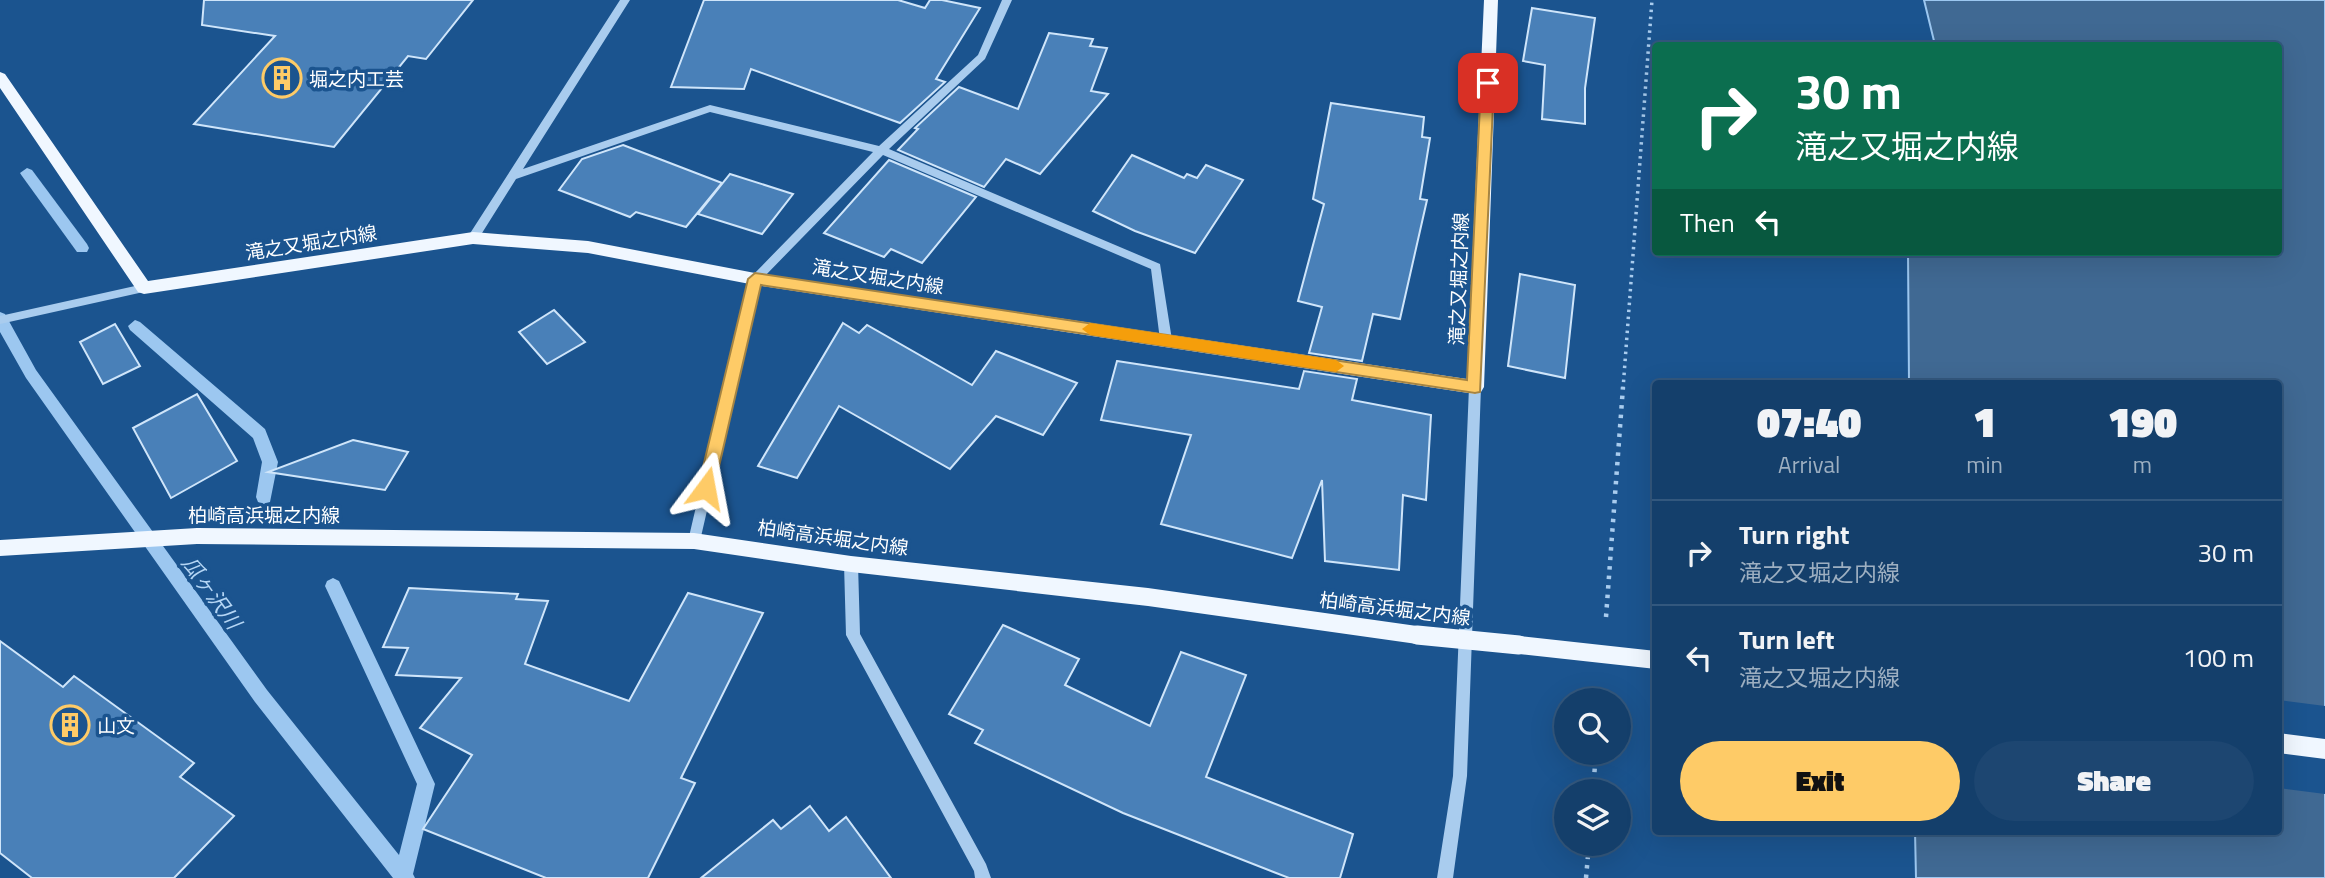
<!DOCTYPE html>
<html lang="en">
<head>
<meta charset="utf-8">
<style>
  :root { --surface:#143f6b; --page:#1d4671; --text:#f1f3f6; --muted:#9dafc1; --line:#33587e; --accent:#fecb67 }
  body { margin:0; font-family:"Titillium Web","Noto Sans JP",sans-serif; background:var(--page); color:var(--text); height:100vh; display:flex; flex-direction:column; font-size:26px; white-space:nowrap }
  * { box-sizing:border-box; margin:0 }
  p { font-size:23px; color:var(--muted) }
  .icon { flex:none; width:38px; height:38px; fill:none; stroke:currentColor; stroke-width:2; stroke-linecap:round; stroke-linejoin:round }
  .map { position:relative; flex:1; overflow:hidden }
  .panel { position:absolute; left:1652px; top:380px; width:630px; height:455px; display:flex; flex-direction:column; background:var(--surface); border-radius:7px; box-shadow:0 7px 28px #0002,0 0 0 2px var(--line) }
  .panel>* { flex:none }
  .top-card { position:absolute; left:1652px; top:42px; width:630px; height:214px; border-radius:7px; box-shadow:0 7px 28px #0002,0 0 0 2px var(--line); background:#0b6e4f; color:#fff; overflow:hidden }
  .tools { position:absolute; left:1554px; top:688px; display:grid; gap:14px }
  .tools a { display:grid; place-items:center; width:77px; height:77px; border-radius:50%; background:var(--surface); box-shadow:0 7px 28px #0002,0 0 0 2px var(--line); font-size:35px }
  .pin { position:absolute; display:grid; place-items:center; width:60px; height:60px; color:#fff; margin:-30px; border-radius:14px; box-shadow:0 4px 10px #0006 }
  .me { position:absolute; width:77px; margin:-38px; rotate:13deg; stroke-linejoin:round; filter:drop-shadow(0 0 5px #0008) }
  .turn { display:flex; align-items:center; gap:24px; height:147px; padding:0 28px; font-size:32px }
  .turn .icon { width:91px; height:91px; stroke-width:2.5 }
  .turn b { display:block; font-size:49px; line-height:60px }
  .then { display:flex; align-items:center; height:66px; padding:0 28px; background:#0003; gap:14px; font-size:26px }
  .eta { display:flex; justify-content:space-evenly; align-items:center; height:119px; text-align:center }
  .eta b { font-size:42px; font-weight:800; line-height:49px }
  .cta { display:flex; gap:14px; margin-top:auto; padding:14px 28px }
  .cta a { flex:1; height:80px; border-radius:42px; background:var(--accent); color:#111; font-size:28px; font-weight:800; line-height:80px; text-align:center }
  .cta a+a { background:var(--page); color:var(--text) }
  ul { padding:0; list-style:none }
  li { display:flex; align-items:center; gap:21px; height:105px; padding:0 28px; border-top:2px solid var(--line) }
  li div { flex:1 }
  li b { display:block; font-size:26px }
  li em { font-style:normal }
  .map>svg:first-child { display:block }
</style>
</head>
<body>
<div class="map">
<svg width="2325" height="878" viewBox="0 0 2325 878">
  <rect width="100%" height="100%" fill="#1b548f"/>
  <path fill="#406993" stroke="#9cc7f0" stroke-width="2" d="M 1924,0 L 2325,0 L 2325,878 L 1916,878 L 1915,831 L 2278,831 L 2278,383 L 1909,383 L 1908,252 L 2278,252 L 2278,46 L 1935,45 Z"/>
  <path fill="#1b548f" d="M 2279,700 L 2325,706 L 2325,794 L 2279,788 Z"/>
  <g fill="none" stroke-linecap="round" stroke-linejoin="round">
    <g fill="#9cc7f0" fill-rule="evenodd">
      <path d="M 27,168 L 32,170 L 87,244 L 89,248 L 87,252 L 77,252 L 22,176 L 20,173 Z"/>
      <path d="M 0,312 L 5,314 L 36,370 L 267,690 L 399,855 L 417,784 L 325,586 L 327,581 L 333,578 L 339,581 L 435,784 L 413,874 L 415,878 L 393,878 L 255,702 L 26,378 L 0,332 Z"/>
      <path d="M 135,320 L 140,322 L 265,429 L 278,462 L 270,502 L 264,504 L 258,502 L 256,497 L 262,462 L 253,438 L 130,330 L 128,326 Z"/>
    </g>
  </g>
  <g fill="#4980b8" stroke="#cfe5fa" stroke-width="2">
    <path d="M 204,0 L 473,0 L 426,59 L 408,56 L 334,147 L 194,124 L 275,36 L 202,25 Z"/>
    <path d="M 704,0 L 898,0 L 925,8 L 930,0 L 942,0 L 980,8 L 936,79 L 945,82 L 900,123 L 751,69 L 744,89 L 671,87 Z"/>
    <path d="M 1532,8 L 1595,18 L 1585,88 L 1585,124 L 1542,119 L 1545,65 L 1523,61 Z"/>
    <path d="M 1049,33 L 1093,39 L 1090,46 L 1107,48 L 1091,91 L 1108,94 L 1040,174 L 1006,159 L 984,187 L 898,150 L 918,129 L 915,128 L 959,87 L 1018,109 Z"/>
    <path d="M 1331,103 L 1424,117 L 1422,137 L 1430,138 L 1420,199 L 1427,200 L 1400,319 L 1373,314 L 1362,361 L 1309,353 L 1322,307 L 1298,301 L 1324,204 L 1313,199 Z"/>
    <path d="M 623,145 L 722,183 L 686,227 L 636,212 L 630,217 L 559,190 L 582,159 Z"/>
    <path d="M 1132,155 L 1184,178 L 1187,174 L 1197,178 L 1206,165 L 1243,180 L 1195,253 L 1135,231 L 1093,211 Z"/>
    <path d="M 889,160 L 976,197 L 922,263 L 891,249 L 884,257 L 824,233 Z"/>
    <path d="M 730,174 L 793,194 L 762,234 L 698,214 Z"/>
    <path d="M 1520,274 L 1575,285 L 1565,378 L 1508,366 Z"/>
    <path d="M 554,310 L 585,342 L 547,364 L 519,332 Z"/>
    <path d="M 843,323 L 859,333 L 867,325 L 972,385 L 996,351 L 1077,383 L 1043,435 L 996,416 L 950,469 L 839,406 L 797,478 L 758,466 Z"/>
    <path d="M 115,324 L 140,366 L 103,384 L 80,342 Z"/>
    <path d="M 1117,361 L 1299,389 L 1304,371 L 1357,379 L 1352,400 L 1431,415 L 1426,500 L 1403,495 L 1399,570 L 1325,561 L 1322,480 L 1292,558 L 1161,524 L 1191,435 L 1101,420 Z"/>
    <path d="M 197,394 L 237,461 L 171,498 L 133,428 Z"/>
    <path d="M 353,440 L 408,452 L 385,490 L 268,472 Z"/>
    <path d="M 409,588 L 518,594 L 516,599 L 548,601 L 525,664 L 629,701 L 688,593 L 763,613 L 681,778 L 695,783 L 648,878 L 546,878 L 423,829 L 472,755 L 420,728 L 461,678 L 396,675 L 408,648 L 383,647 Z"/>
    <path d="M 1003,625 L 1079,659 L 1065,685 L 1150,726 L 1181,652 L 1246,675 L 1206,777 L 1353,834 L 1340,878 L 1289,878 L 1123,813 L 975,743 L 983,730 L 949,714 Z"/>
    <path d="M 0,641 L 63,687 L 74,676 L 194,763 L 180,777 L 234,816 L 174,878 L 32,878 L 0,853 Z"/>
    <path d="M 810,806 L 829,831 L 846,817 L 891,878 L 701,878 L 773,820 L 781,829 Z"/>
  </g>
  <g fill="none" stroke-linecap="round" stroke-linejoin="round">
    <path stroke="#a9ccee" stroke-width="3.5" stroke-dasharray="2.5 4.5" stroke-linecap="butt" d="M 1623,389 L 1652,0"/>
    <g stroke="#a9ccee" stroke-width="4.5" stroke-dasharray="3.5 6" stroke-linecap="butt">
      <path d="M 1606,617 L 1623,387"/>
      <path d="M 1600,700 L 1601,688"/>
      <path d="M 1593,791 L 1596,752"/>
      <path d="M 1586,878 L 1589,844"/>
    </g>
    <g fill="#a9ccee" fill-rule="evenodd">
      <path d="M 620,0 L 630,0 L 523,169 L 710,105 L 879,146 L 978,55 L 1002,0 L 1012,0 L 985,59 L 889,149 L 1160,264 L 1172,340 L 1170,343 L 1166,345 L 1160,340 L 1151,269 L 883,155 L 760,281 L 700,541 L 699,545 L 694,547 L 689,545 L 688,541 L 749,279 L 873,152 L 710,112 L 516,179 L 477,241 L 469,241 L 468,238 L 469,235 Z"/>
      <path d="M 144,284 L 148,285 L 150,288 L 148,291 L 0,324 L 0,316 Z"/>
      <path d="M 1475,382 L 1479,384 L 1481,387 L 1467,776 L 1453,878 L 1437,878 L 1453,776 L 1469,387 L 1471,384 Z"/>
      <path d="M 851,558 L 856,560 L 858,564 L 860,634 L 986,864 L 991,878 L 975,878 L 974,871 L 846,635 L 844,564 L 846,560 Z"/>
    </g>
    <g fill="#f0f7ff" fill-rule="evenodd">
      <path d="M 1484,0 L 1498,0 L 1484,387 L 1481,392 L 1475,394 L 755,285 L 588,253 L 473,244 L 144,294 L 138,292 L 0,88 L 0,72 L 5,74 L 148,281 L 473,232 L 588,241 L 755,273 L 1467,379 Z"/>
      <path d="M 197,528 L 694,533 L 851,556 L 1148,588 L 1417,626 L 1424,629 L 1427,635 L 1424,641 L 1417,644 L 1148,606 L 851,572 L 694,549 L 197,544 L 0,556 L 0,540 Z"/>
      <path d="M 1519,636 L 1656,651 L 1656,669 L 1519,654 L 1512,651 L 1509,645 L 1512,639 Z"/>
      <path d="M 2278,733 L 2325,739 L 2325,759 L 2278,753 Z"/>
    </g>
    <path stroke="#f0f7ff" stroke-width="19" d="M 1417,635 L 1519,645"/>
  </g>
  <path fill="#fecb67" stroke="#a58443" stroke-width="2" d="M 1488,79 L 1494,83 L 1480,392 L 1475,393 L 761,285 L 714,488 L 712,493 L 701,493 L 698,488 L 748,279 L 755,273 L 1467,380 L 1481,83 Z"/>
  <path fill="#f59e0b" d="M 1090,323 L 1336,360 L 1344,366 L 1336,372 L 1090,335 L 1082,329 Z"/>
  <defs>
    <g id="building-ring" transform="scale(2.0125)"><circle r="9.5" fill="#1b548f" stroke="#fecb67" stroke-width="1.5"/><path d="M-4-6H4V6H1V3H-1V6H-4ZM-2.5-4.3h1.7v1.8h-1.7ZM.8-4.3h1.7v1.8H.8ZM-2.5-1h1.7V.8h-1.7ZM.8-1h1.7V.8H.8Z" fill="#fecb67"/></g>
  </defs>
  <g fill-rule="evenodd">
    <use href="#building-ring" x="282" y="78"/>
    <use href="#building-ring" x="70" y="725"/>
  </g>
  <g text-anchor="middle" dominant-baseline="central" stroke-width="7" stroke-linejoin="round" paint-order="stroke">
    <g font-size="19" fill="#fff" stroke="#1b548f" text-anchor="start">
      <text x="309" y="78">堀之内工芸</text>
      <text x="97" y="725">山文</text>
    </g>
    <g font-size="19" fill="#fff" stroke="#1b548f">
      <text transform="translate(311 242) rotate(-9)">滝之又堀之内線</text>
      <text transform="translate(878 276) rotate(9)">滝之又堀之内線</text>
      <text transform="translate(1458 279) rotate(-88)">滝之又堀之内線</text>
      <text x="264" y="514">柏崎高浜堀之内線</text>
      <text transform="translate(833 537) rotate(8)">柏崎高浜堀之内線</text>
      <text transform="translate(1395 608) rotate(7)">柏崎高浜堀之内線</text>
    </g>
    <g font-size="21" font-style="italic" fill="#b5d6f5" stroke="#1b548f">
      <text transform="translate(212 592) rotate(54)">瓜ヶ沢川</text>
    </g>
  </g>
</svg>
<div class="tools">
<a><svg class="icon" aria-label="search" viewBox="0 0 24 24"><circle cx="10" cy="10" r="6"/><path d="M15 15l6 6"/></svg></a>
<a><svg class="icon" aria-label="layers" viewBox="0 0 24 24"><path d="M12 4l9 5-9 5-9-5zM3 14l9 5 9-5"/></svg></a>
</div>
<div class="pin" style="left:1488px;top:83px;background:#d93025"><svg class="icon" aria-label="arrive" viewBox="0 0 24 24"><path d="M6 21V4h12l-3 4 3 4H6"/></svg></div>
<svg class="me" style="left:706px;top:488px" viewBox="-20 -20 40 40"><path d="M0-17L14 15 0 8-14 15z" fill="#fecb67" stroke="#fff" stroke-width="4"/></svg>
<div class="top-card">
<div class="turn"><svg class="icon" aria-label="right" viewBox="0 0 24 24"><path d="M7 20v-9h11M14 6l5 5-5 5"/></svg><div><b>30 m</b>滝之又堀之内線</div></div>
<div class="then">Then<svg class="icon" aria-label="left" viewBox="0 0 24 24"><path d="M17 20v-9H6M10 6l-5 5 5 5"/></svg></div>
</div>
<section class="panel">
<div class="eta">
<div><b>07:40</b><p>Arrival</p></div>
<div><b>1</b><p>min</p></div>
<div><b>190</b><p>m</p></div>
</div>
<ul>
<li><svg class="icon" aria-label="right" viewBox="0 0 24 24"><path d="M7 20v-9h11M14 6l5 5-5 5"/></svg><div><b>Turn right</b><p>滝之又堀之内線</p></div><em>30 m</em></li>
<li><svg class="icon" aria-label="left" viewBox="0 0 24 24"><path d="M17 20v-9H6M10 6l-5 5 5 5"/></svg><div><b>Turn left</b><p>滝之又堀之内線</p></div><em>100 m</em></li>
</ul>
<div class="cta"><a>Exit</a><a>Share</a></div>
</section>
</div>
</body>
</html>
